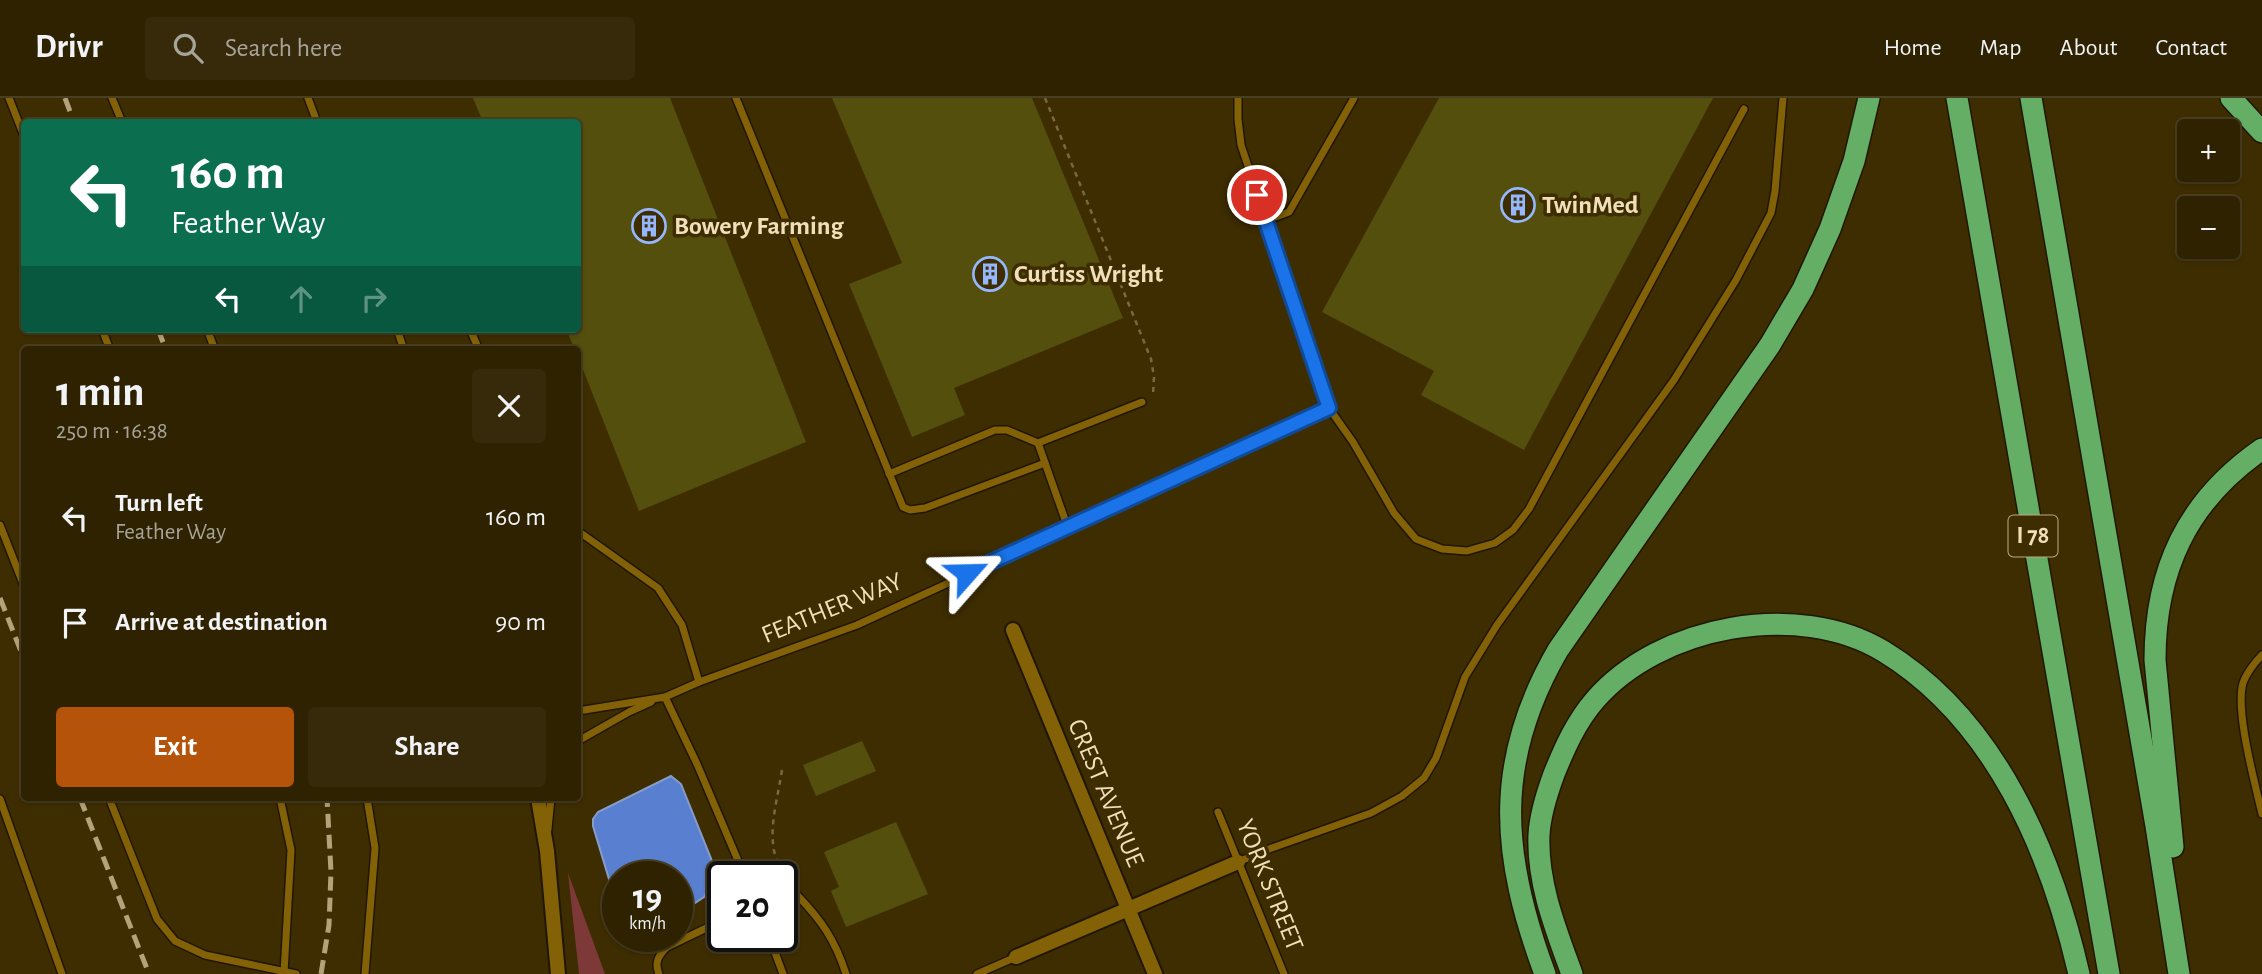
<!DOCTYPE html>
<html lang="en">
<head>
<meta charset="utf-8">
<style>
  :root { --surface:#2e2201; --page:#362a0b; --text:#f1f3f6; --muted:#a7a499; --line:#493f23; --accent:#b45309 }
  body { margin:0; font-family:"Alegreya Sans",sans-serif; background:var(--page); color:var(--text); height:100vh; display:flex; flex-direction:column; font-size:26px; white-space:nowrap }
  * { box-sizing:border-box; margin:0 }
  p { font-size:23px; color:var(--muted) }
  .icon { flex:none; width:38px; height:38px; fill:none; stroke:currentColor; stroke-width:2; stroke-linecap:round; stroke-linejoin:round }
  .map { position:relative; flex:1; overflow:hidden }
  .panel { position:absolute; left:21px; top:248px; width:560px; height:455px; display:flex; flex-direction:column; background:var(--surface); border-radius:7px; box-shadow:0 2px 5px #0004,0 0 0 2px var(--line) }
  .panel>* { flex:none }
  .top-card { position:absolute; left:21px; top:21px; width:560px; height:214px; border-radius:7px; box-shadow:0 2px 5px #0004,0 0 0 2px var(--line); background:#0b6e4f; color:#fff; overflow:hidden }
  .controls { position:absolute; left:2177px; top:21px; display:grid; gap:14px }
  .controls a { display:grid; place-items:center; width:63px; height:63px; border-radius:7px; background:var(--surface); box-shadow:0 2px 5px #0004,0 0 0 2px var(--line); font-size:35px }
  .speed { position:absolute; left:602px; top:763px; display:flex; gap:14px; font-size:35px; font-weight:700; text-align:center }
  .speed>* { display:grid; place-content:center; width:91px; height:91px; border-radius:50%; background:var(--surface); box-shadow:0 2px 5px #0004,0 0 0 2px var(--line); line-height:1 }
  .speed small { font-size:18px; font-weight:400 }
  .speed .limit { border:4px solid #111; border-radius:10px; background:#fff; color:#111 }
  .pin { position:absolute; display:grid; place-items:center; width:60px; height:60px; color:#fff; margin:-30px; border:4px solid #fff; border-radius:50%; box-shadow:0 2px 7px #0007 }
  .me { position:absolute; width:77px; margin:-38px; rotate:65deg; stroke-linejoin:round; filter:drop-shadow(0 0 5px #0008) }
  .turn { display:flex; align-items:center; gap:24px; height:147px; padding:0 35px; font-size:32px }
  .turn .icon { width:91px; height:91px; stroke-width:2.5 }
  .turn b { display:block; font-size:49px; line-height:60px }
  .lanes { display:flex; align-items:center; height:66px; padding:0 35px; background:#0003; justify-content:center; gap:35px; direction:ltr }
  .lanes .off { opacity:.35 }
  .round { display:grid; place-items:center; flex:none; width:74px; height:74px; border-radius:7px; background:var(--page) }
  .summary { display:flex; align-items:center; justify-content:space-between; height:119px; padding:0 35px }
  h1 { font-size:42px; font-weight:700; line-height:52px }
  .primary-button { display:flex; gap:14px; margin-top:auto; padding:14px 35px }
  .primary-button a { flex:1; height:80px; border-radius:7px; background:var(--accent); color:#fff; font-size:28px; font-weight:700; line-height:80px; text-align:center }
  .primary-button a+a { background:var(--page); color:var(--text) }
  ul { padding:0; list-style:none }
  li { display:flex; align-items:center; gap:21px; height:105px; padding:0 35px }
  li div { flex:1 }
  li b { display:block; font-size:26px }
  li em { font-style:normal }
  header { display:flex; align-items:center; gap:42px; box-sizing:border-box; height:98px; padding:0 35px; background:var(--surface); border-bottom:2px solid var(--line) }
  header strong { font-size:33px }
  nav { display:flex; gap:38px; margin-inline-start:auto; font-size:24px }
  .search { width:490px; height:63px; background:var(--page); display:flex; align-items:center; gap:18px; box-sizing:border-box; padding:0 24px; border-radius:7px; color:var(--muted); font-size:26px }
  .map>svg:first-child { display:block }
</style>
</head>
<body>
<header>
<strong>Drivr</strong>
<div class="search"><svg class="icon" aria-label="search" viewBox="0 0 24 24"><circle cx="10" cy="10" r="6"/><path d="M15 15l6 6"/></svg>Search here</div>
<nav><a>Home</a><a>Map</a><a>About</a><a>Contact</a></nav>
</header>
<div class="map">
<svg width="2262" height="876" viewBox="0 0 2262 876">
  <rect width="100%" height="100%" fill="#3e2d01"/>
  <path fill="#7d3937" d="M 568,775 L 605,876 L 579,876 Z"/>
  <path fill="#597fd0" stroke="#879cc9" stroke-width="2" d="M 671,678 L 681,686 L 712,763 L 714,779 L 704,799 L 677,817 L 677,779 L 618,779 L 618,811 L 593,728 L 593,721 L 598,714 Z"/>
  <g fill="#554f0d">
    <path d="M 473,0 L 670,0 L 806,344 L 639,413 L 578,259 L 578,252 L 575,252 L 566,231 L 578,231 L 578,24 L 483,24 Z"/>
    <path d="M 832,0 L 1032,0 L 1123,220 L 954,290 L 965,317 L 912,339 L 849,186 L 902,165 Z"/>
    <path d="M 1439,0 L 1713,0 L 1524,352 L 1421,297 L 1434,273 L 1322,214 Z"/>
    <path d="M 862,643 L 876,673 L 816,698 L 803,667 Z"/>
    <path d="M 896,724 L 928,796 L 846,829 L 831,793 L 839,789 L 824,754 Z"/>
  </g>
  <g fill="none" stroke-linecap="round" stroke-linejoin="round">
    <g stroke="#211601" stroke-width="10">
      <g id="lane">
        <path d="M 9,0 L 24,38"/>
        <path d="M 112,0 L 122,24"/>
        <path d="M 308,0 L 317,24"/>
        <path d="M 736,0 L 903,409 L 910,412 L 925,410 L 1045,365"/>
        <path d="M 1265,123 L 1289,114 L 1354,0"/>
        <path d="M 102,231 L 110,252"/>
        <path d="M 207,231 L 215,252"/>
        <path d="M 397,231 L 404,252"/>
        <path d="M 470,231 L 479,252"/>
        <path d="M 1329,310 L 1353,344 L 1394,415 L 1416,441 L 1442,451 L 1467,453 L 1495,445 L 1513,432 L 1529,411 L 1744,11"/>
        <path d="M 889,376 L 995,332 L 1007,332 L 1038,345"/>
        <path d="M 0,427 L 24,488"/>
        <path d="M 1068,430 L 1038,345 L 1142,304"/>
        <path d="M 578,433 L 658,490 L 682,527 L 699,584"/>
        <path d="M 2262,557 C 2255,564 2246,576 2243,585 C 2235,613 2255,685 2262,716"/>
        <path d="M 662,600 L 665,599 L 697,666 L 745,779"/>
        <path d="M 578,613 L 665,599 L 699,584 L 857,527 L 1329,310 L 1241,47 L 1238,21 L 1238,0"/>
        <path d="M 578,643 L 629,614 L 651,604"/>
        <path d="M 109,700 L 157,821 L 175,843 L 205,857 L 296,876"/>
        <path d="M 280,700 L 291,752 L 284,875"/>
        <path d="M 0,701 L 62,876"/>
        <path d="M 1218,714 L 1284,876"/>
        <path d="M 548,731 L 551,700"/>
        <path d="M 737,762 L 737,779"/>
        <path d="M 1238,764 L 1269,751 L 1371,715 L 1402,698 L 1424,680 L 1436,660 L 1465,579 L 1497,527 L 1674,282 L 1736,182 L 1771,115 L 1775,93 L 1783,0"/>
        <path d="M 798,798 C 822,823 835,842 846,876"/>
        <path d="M 769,838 L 783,876"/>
        <path d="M 365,876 L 375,750 L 367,700"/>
        <path d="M 659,876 C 654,864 659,857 667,849 L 723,822"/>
        <path d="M 977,876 L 1016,859"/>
      </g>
    </g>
    <g stroke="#211601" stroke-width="18">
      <g id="street">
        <path d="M 1013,532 L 1155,876"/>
        <path d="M 538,700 L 547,753 L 558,876"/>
        <path d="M 1016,859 L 1238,764"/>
      </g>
    </g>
    <g stroke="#211601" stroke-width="24">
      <g id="highway">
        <path d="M 1957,0 L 2109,876"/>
        <path d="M 2031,0 L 2156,728 L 2179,876"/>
        <path d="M 2231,0 L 2262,34"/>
        <path d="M 2173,749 L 2155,562 C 2155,472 2187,403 2262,351"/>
        <path d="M 1545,876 C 1501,758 1493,664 1558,552 L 1770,247 L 1803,191 L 1830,131 L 1854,63 L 1869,0"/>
        <path d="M 1572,876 C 1556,832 1537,785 1539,737 C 1540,717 1547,695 1554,676 C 1565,649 1576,624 1595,602 C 1660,527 1798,502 1883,553 C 1995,621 2051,754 2079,876"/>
      </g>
    </g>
    <g stroke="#7a683f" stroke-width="2.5" stroke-dasharray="5 5" stroke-linecap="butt">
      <path d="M 1045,0 L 1151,261 L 1154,279 L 1153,296 L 1151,298"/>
      <path d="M 782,672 C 775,717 761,750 791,789"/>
    </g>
    <use href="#lane" stroke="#836107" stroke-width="7"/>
    <use href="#street" stroke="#836107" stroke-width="14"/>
    <use href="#highway" stroke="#64ae65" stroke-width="21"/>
    <g stroke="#b4a27b" stroke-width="5" stroke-dasharray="14 7" stroke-linecap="butt">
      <path d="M 65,0 L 74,24"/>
      <path d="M 158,231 L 166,252"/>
      <path d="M 0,500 L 24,561"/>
      <path d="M 80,700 L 149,876"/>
      <path d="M 321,876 L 329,827 L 331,774 L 327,700"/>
    </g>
  </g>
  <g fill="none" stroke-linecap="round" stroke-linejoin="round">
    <g stroke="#114b97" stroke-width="18">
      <path id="route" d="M 967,475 L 1329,310 L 1257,97"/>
    </g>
    <use href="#route" stroke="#1a73e8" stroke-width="12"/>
  </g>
  <defs>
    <g id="building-ring" transform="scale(1.75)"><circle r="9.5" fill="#3e2d01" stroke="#94b7fd" stroke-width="1.5"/><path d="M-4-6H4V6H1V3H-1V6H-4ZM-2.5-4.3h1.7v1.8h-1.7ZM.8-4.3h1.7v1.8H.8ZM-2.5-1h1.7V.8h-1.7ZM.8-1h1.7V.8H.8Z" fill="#94b7fd"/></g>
  </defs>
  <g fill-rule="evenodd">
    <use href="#building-ring" x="1518" y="107"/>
    <use href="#building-ring" x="649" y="128"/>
    <use href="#building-ring" x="990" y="176"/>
  </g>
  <g text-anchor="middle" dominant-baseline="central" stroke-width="7" stroke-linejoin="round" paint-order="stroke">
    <rect fill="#3e2d01" stroke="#bba982" stroke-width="2" x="2008.5" y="417.5" width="49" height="41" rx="5"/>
    <g font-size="24" font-weight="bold" fill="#f1deba">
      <text x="2033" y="438">I 78</text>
    </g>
    <g font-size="26" font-weight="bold" fill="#f1deba" stroke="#3e2d01" text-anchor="start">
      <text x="1542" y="107">TwinMed</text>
      <text x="674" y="128">Bowery Farming</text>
      <text x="1014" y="176">Curtiss Wright</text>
    </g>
    <g font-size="26" fill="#f1deba" stroke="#3e2d01">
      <text transform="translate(832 510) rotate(-22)">FEATHER WAY</text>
      <text transform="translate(1106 695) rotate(67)">CREST AVENUE</text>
      <text transform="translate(1270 787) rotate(68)">YORK STREET</text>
    </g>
  </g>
</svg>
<div class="controls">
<a>+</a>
<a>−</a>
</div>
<div class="speed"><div>19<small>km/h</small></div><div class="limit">20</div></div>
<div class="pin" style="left:1257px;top:97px;background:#d93025"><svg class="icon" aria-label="arrive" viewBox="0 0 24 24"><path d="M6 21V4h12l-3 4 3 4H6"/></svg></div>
<svg class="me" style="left:967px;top:475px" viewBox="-20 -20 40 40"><path d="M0-17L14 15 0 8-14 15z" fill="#1a73e8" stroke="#fff" stroke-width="4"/></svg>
<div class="top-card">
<div class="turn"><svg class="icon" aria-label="left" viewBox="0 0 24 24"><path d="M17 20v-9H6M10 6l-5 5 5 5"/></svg><div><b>160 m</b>Feather Way</div></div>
<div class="lanes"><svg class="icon" aria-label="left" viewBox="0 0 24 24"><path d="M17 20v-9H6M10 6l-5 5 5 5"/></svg><svg class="icon off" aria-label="ahead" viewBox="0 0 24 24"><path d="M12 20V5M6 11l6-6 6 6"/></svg><svg class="icon off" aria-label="right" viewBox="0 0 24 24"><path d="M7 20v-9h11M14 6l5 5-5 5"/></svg></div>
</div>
<section class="panel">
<div class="summary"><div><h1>1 min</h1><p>250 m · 16:38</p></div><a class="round"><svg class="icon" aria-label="close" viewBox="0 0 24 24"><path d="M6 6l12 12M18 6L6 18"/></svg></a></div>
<ul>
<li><svg class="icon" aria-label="left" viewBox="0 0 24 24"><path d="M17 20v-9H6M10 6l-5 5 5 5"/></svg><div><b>Turn left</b><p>Feather Way</p></div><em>160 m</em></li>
<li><svg class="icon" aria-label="arrive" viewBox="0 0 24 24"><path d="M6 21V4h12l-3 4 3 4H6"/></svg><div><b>Arrive at destination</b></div><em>90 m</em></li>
</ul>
<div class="primary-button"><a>Exit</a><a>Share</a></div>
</section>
</div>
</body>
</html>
